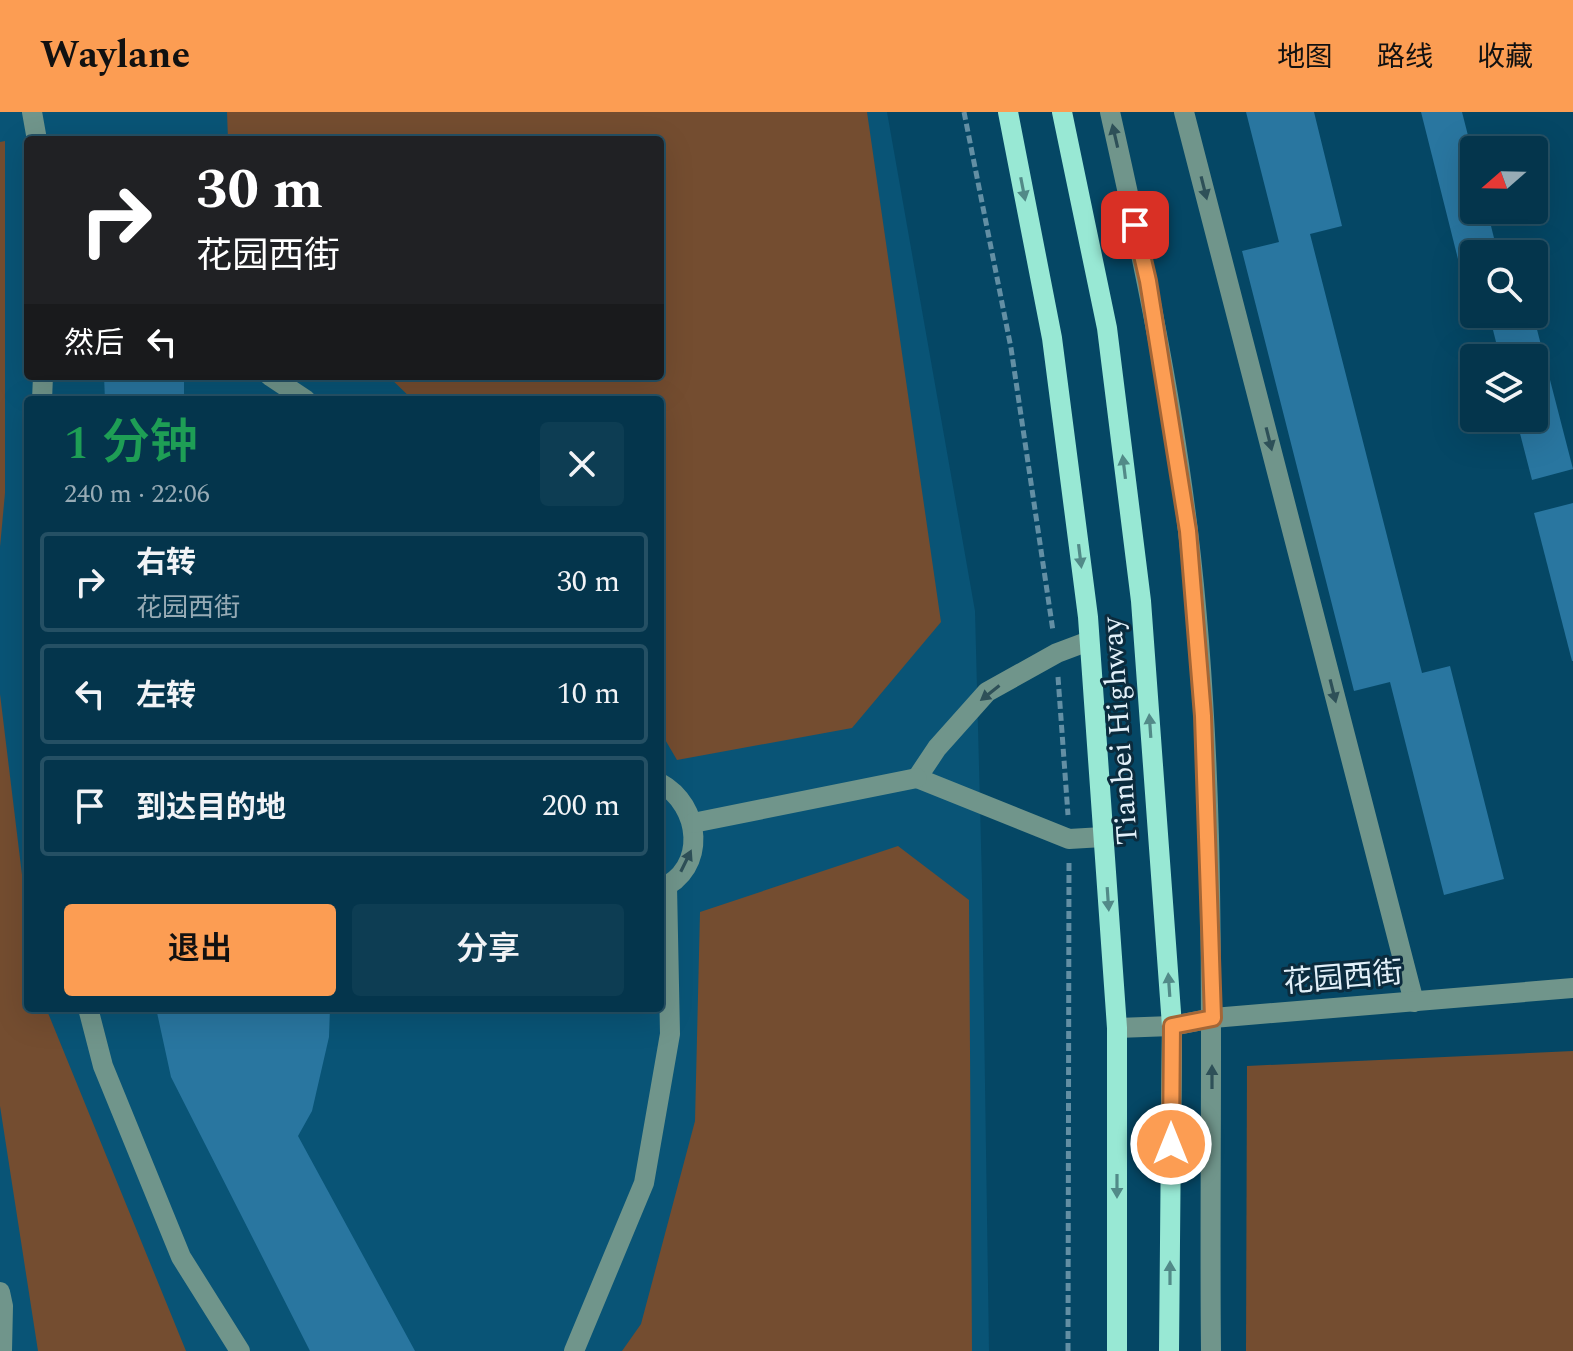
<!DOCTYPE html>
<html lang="zh">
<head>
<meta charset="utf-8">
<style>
  :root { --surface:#04354c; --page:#0d3d53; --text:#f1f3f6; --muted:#97abb5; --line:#255064; --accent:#fc9d53 }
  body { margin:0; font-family:Spectral,"Noto Sans SC",serif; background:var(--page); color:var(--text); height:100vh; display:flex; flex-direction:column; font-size:30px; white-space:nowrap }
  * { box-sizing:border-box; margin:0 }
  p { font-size:26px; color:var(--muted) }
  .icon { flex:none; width:44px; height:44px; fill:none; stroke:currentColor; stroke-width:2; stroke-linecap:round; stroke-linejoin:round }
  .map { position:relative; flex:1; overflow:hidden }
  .sheet { position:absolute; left:24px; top:284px; width:640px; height:616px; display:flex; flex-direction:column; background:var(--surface); border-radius:8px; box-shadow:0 8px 32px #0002,0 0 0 2px var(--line) }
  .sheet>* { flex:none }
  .top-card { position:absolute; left:24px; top:24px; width:640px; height:244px; border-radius:8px; box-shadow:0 8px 32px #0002,0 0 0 2px var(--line); background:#202124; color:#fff; overflow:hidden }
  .needle { width:52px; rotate:250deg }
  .buttons { position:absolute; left:1460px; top:24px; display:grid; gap:16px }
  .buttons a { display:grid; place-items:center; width:88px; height:88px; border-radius:8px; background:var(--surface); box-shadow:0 8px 32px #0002,0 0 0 2px var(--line); font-size:40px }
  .pin { position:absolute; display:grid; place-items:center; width:68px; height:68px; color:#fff; margin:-34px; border-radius:16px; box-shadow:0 4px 12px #0006 }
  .me { position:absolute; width:88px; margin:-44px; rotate:0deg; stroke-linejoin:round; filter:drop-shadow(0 0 6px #0008) }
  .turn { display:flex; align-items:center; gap:28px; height:168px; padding:0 40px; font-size:36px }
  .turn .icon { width:104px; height:104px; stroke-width:2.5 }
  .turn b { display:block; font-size:56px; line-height:68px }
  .then { display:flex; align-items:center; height:76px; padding:0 40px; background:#0003; gap:16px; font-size:30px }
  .round { display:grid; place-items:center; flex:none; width:84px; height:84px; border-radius:8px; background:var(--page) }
  .head { display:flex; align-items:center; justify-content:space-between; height:136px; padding:0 40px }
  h1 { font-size:48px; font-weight:600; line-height:60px; color:#1e9e55 }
  .action { display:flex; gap:16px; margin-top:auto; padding:16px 40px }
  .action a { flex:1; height:92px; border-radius:8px; background:var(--accent); color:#111; font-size:32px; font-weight:600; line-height:92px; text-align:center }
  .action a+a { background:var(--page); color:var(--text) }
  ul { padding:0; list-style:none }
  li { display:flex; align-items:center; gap:24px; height:100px; margin:0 16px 12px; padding:0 24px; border:4px solid var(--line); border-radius:8px }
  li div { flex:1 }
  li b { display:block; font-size:30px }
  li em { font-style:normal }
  header { display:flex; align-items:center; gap:48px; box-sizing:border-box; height:112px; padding:0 40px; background:var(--accent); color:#111 }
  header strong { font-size:38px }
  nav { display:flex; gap:44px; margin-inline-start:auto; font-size:28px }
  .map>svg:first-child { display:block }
</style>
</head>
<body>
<header>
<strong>Waylane</strong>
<nav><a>地图</a><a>路线</a><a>收藏</a></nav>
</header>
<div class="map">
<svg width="1573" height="1239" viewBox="0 0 1573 1239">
  <rect width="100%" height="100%" fill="#054765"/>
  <path fill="#095476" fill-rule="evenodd" d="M 0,0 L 887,0 L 975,499 L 982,771 L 989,1239 L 0,1239 ZM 28,28 L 660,28 L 660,264 L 28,264 ZM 28,288 L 660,288 L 660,896 L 28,896 Z"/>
  <g fill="#744d30">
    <path d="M 227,0 L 867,0 L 941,510 L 852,616 L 677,648 L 660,619 L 660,288 L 413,288 L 388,264 L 660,264 L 660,28 L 228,28 Z"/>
    <path d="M 5,29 L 5,381 L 0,435 L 0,30 Z"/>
    <path d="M 0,582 L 28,812 L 28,896 L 46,896 L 186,1239 L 38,1239 L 0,994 Z"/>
    <path d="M 898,734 L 969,788 L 972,1239 L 622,1239 L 641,1212 L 695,1009 L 700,800 Z"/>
    <path d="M 1573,939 L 1573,1239 L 1246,1239 L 1247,954 Z"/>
  </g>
  <g fill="#2976a0">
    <path d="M 1246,0 L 1314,0 L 1342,114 L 1310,122 L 1422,561 L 1450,554 L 1504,767 L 1444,783 L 1390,570 L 1354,579 L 1242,139 L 1279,130 Z"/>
    <path d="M 1421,0 L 1462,0 L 1474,47 L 1474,98 L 1487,98 L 1498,142 L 1474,142 L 1474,152 L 1460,155 Z"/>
    <path d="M 1489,202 L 1533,202 L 1573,357 L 1532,368 L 1516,306 L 1534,306 L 1534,246 L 1500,246 Z"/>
    <path d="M 104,264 L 184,264 L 184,288 L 105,288 Z"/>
    <path d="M 1573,391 L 1573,549 L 1572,549 L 1534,401 Z"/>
    <path d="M 156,896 L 330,896 L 329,925 L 312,999 L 298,1024 L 415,1239 L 310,1239 L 171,965 Z"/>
  </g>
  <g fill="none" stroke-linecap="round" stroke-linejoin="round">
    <g stroke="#638fa4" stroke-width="5" stroke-dasharray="8 4" stroke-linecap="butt">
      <path d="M 964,0 L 1011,236 L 1053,519"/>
      <path d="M 1058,565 L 1068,703"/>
      <path d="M 1068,1239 L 1069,749"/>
    </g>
    <g stroke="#70958b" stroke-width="20">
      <path d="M 32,0 L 37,28"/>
      <path d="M 1110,0 C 1141,138 1171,278 1188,419 C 1221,691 1208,966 1211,1239"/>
      <path d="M 1184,0 L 1414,890"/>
      <path d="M 270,264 L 306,288"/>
      <path d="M 42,288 L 43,264"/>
      <path d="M 1089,529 L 1057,541 L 987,580 L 937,636 L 917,666 L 1069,727 L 1103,725"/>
      <path d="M 660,671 C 701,693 708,757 660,777"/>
      <path d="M 693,711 L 917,666"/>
      <path d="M 88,896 L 103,954 L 181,1145 L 240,1239"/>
      <path d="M 1117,916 L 1172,914 L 1213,906 L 1573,876"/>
      <path d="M 0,1180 L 3,1194 L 2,1239"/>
      <path d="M 574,1239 L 644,1071 L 670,922 L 667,774"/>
    </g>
    <g stroke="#98e8d4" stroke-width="20">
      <path d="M 1008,0 L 1052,226 L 1088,505 L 1117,916 L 1117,1239"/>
      <path d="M 1062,0 L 1107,216 L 1141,489 L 1172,914 L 1169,1239"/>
    </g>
  </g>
  <defs><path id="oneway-solid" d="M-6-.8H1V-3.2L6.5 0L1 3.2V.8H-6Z" transform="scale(2)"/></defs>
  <g fill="#2e5058">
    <use href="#oneway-solid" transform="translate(1115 24) rotate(-103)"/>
    <use href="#oneway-solid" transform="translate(1204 76) rotate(76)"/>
    <use href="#oneway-solid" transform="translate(1269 327) rotate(76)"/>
    <use href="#oneway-solid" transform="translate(1333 579) rotate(76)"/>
    <use href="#oneway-solid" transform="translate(990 581) rotate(142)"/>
    <use href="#oneway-solid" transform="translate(686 749) rotate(-64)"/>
    <use href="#oneway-solid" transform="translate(1212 965) rotate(-90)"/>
  </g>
  <g fill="#528a88">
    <use href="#oneway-solid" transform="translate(1023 77) rotate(79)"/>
    <use href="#oneway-solid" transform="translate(1124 355) rotate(-97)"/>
    <use href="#oneway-solid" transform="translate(1080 444) rotate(83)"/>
    <use href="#oneway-solid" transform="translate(1150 614) rotate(-94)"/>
    <use href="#oneway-solid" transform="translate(1108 787) rotate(86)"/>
    <use href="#oneway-solid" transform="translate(1169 873) rotate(-94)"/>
    <use href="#oneway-solid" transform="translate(1117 1074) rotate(90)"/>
    <use href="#oneway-solid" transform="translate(1170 1161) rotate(-90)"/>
  </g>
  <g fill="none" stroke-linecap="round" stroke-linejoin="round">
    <g stroke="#a46636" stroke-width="20">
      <path id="route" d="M 1135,113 L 1148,169 L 1188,419 L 1203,604 L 1213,906 L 1172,914 L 1171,1032"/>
    </g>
    <use href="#route" stroke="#fc9d53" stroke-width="14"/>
  </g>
  <g text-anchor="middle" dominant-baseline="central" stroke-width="6" stroke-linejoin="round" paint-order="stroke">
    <g font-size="30" fill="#e2f0f9" stroke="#0b2b3d">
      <text transform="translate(1120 619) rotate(-94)">Tianbei Highway</text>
      <text transform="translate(1343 866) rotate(-5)">花园西街</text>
    </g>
  </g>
</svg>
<div class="buttons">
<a><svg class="needle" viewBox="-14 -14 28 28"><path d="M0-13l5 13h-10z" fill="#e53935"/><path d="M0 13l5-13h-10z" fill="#97abb5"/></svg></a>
<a><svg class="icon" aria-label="search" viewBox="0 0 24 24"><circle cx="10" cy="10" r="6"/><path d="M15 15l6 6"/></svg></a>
<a><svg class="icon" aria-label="layers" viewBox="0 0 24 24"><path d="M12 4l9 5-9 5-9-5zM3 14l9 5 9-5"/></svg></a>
</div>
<div class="pin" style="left:1135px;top:113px;background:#d93025"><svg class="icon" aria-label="arrive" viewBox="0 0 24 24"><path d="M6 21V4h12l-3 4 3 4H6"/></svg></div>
<svg class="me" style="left:1171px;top:1032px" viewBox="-20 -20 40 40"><circle r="17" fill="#fc9d53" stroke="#fff" stroke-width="3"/><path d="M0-11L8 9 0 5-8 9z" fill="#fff"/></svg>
<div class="top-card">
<div class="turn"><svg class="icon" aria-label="right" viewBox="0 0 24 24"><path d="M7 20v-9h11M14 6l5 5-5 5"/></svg><div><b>30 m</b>花园西街</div></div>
<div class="then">然后<svg class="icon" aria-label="left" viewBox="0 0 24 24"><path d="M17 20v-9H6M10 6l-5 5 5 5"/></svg></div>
</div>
<section class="sheet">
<div class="head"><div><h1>1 分钟</h1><p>240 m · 22:06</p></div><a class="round"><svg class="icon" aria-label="close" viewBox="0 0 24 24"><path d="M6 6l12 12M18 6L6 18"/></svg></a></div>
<ul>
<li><svg class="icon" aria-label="right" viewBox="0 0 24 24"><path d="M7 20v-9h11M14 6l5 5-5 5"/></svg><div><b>右转</b><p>花园西街</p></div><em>30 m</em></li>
<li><svg class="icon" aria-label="left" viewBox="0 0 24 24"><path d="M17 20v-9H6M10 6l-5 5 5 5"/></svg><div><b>左转</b></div><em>10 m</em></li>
<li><svg class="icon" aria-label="arrive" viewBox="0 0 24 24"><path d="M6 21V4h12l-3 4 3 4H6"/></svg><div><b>到达目的地</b></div><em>200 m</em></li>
</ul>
<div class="action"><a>退出</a><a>分享</a></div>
</section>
</div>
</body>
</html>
